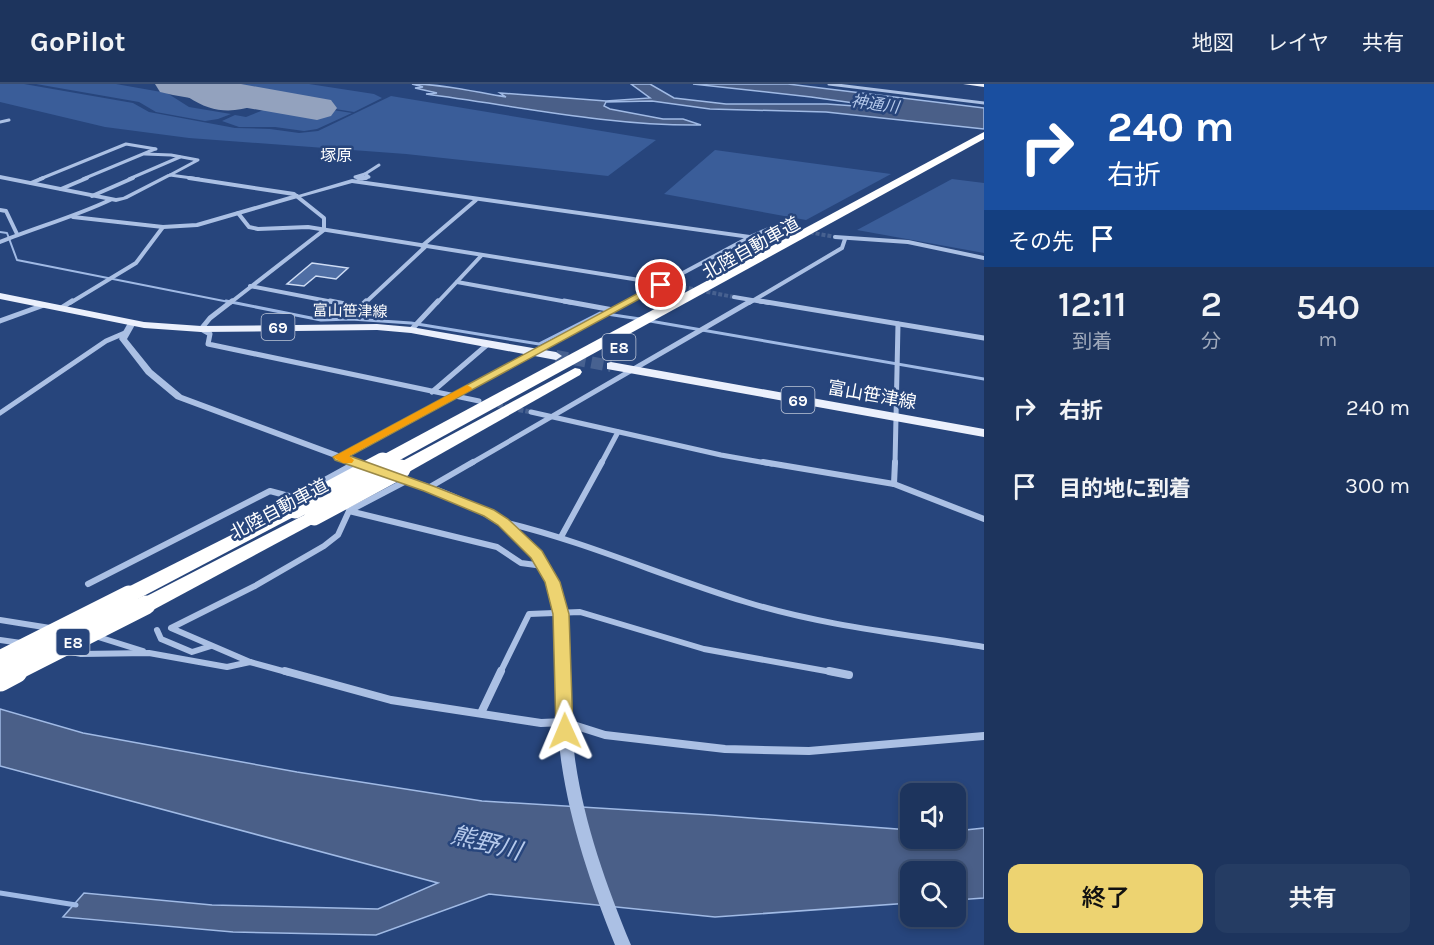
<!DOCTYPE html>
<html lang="ja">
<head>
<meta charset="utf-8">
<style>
  :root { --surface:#1d345d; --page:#253c63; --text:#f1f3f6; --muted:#a0aabc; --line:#3b4f72; --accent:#edd371 }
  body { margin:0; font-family:Karla,"Noto Sans JP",sans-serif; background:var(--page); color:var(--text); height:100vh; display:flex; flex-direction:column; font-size:22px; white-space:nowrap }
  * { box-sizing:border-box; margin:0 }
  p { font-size:20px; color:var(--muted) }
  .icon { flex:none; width:33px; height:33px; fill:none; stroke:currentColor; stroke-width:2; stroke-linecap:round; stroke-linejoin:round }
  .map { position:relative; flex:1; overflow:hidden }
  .sheet { display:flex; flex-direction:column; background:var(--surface); width:450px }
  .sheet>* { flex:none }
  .top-card { background:#1a4fa0; color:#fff; overflow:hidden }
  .fabs { position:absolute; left:900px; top:699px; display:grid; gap:12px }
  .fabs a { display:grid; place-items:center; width:66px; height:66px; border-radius:12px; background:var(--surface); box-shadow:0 3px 9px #0003,0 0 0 2px var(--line); font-size:30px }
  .pin { position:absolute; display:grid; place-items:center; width:51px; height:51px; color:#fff; margin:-26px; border:3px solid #fff; border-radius:50%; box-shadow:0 2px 6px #0007 }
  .me { position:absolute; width:66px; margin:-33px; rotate:359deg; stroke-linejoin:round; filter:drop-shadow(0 0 4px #0008) }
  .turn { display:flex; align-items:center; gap:21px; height:126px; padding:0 24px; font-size:27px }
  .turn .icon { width:78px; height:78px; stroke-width:2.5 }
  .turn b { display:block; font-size:42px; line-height:51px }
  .then { display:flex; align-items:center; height:57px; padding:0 24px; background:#0003; gap:12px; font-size:22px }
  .eta { display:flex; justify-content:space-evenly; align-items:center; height:102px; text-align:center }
  .eta b { font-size:36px; font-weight:600; line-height:42px }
  .cta { display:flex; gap:12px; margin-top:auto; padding:12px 24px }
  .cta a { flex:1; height:69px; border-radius:12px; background:var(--accent); color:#111; font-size:24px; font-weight:600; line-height:69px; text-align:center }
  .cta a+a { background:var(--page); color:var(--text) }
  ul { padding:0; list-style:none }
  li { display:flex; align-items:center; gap:18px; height:78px; padding:0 24px }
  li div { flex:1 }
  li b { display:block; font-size:22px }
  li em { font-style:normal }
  header { display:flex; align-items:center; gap:36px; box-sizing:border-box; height:84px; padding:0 30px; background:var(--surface); border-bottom:2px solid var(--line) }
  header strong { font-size:28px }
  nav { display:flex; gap:33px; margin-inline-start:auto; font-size:21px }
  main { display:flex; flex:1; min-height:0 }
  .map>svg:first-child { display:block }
</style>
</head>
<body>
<header>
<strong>GoPilot</strong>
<nav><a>地図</a><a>レイヤ</a><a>共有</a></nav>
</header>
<main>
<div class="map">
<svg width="984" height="861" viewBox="0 0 984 861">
  <rect width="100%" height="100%" fill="#27457c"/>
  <g fill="#3a5d99">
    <path d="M 0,0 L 24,0 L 133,19 L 149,28 L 235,44 L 270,45 L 299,49 L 318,47 L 391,12 L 656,56 L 608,92 L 406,70 L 189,54 L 105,43 L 0,18 Z"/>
    <path d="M 36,0 L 116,0 L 167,9 L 189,23 L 231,30 L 218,35 L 205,37 L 156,28 L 139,18 Z"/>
    <path d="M 225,0 L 309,0 L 374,10 L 382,14 L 354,28 L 323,23 L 333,18 Z"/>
    <path d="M 320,24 L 352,29 L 317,45 L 304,47 L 275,43 L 239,43 L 222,37 L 235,31 L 246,33 L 266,25 L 304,31 Z"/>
    <path d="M 715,66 L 891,90 L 806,136 L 664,110 Z"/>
    <path d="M 952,95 L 984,99 L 984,169 L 857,146 Z"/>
  </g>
  <g fill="#4a5f88" stroke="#a0bae5" stroke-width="1.5">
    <path d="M 412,0 C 443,0 475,8 506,13 L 500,9 L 606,17 L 650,14 L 631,0 L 650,0 L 674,14 L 726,20 L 827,20 L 897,25 L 811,13 L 693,0 L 788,0 L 984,24 L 984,45 L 826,28 L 710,25 L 652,17 L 606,18 L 604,22 L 610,25 L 663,35 L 683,35 L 701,41 C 609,42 517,22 426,10 L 437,9 L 415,4 L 423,3 Z"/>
    <path d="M 0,625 L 83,649 L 297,688 L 482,717 L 712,731 L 910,746 L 910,754 L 956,754 L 956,747 L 984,744 L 984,814 L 956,816 L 956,788 L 910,788 L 910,819 L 715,833 L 489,810 L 376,851 L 233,848 L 63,833 L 84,809 L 212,821 L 378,825 L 438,799 L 0,682 Z"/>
  </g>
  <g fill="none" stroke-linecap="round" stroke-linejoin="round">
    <path stroke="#a0bae5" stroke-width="2" d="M 0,148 L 7,149 L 17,176 L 234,219"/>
    <g stroke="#a0bae5" stroke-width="3">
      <path d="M 226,217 L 321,236 L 351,235 L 411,239 L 539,260 L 600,229 L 640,235"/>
      <path d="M 650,237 L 984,295"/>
    </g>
    <path stroke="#a0bae5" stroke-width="5" d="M 0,809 L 76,821"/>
    <path fill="#93a2be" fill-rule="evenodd" d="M 174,0 L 189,0 L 221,18 L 237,18 L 261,10 L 269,15 L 266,18 C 237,29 215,31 188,13 C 182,9 176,6 174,0 Z"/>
    <path fill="#93a2be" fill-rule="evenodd" d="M 155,0 L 241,0 L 331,16 L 337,24 L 331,32 L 317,36 L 173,11 L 160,8 Z"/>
  </g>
  <path fill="#4f6ea4" stroke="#cedcf4" stroke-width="1.5" d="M 312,179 L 348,184 L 336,195 L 316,192 L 304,202 L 287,200 Z"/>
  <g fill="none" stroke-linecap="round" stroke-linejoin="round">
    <g stroke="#476190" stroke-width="4" stroke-dasharray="4 2" stroke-linecap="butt">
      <path d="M 792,145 L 835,153"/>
      <path d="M 677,202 L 734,213"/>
    </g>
    <path stroke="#476190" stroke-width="5" stroke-dasharray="5 2" stroke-linecap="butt" d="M 491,320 L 531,328"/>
    <path stroke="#476190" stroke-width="12" stroke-dasharray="12 6" stroke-linecap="butt" d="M 556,272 L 611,282"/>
    <g stroke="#abc0e4" stroke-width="3">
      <path d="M 829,0 L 984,19"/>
      <path d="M 0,38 L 9,36"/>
      <path d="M 145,70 L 171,71 L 198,76 L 170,91"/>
      <path d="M 365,90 L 369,93 L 362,95 L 355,93 Z"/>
      <path d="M 365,90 L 379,81"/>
      <path d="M 170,91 L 199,95"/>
      <path d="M 40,95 L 126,60 L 156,65"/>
      <path d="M 83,95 L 155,65"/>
      <path d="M 129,95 L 180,73"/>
    </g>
    <g stroke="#abc0e4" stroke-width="4">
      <path d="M 189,94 L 294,110 L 324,134 L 324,146 L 230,219"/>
      <path d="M 358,94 L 366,94"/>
      <path d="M 31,99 L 43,94"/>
      <path d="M 61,105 L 87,94"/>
      <path d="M 92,112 L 133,94"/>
      <path d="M 0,126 L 6,127 L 17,150"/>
      <path d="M 238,129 L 249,143 L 258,145 L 308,143 L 677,202"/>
      <path d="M 73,133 L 163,143 L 197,141 L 297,112"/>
      <path d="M 835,153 L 908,158 L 984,174"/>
      <path d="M 0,158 C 37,143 74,133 110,116"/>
      <path d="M 422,162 L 476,116"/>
      <path d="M 457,198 L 573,219"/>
      <path d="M 250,202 L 338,219"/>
      <path d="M 734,213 L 769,219"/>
      <path d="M 70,219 L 136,179 L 163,143"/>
      <path d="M 365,219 L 425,163"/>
      <path d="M 437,219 L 481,172"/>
      <path d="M 627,219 L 750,153 L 778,141 L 792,145"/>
      <path d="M 749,219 L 842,164 L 845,155"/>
    </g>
    <g stroke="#abc0e4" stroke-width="5">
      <path d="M 232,217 L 210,234 L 201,245 L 210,250 L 208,260 L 479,317"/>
      <path d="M 330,217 L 360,223 L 366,217"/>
      <path d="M 564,217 L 613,226"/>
      <path d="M 760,217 L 984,254"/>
      <path d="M 61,224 L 72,217"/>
      <path d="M 0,237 L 44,221"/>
      <path d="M 411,246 L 438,217"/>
      <path d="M 432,308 L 488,260"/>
      <path d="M 531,328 L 721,371 L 772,380"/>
      <path d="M 0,329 L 106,257 L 127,248"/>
      <path d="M 339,373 L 630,217"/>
      <path d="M 470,380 L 751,217"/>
      <path d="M 601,380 L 618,348"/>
      <path d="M 895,380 L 898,240"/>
    </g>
    <g stroke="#abc0e4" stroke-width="6">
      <path d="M 763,378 L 894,400 L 984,435"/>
      <path d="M 894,400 L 895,378"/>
      <path d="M 428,404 L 473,378"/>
      <path d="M 294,413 L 356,379"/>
      <path d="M 349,427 L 497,463 L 521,479 L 543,482"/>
      <path d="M 503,438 C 587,458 664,493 746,518 C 823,542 904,550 984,563"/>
      <path d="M 561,453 L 602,378"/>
      <path d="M 88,500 L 270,407 L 304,416"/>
      <path d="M 0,536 L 50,544"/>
      <path d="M 157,546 L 161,555 L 192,568 L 211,562"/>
      <path d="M 95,552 L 143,567"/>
      <path d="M 0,556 L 21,559"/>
      <path d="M 67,567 L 81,570 L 149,569 L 227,583 L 250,578"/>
      <path d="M 290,589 L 250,578 L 171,544 L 255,502 L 324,462 L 338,451 L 349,427 L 406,397"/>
      <path d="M 500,589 L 529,530 L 580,528 L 704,565 L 837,589"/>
    </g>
    <g stroke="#abc0e4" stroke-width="8">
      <path d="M 285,587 L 391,616 L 541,639 L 564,638 L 605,651 L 725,665 L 809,667 L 984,652"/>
      <path d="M 829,587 L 849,591"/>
      <path d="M 481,629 L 501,587"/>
    </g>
    <g fill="#abc0e4" fill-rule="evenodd">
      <path d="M 168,90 L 173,91 L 127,115 L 116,118 L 0,95 L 0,91 L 116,114 L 123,113 Z"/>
      <path d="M 352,95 L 750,151 L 753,153 L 750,155 L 352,99 L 298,114 L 295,112 Z"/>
      <path d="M 129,237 L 132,237 L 136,239 L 127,255 L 152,286 L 182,311 L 376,383 L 378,385 L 373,388 L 370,387 L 176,315 L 146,290 L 119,255 Z"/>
      <path d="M 390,388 C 467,409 555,445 567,534 C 570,557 569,580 569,602 C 570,627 572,651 575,675 C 584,739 606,801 631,861 L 615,861 C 591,801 570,740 561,676 C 555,633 558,590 556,547 C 555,532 553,516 548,502 C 525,437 445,413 386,393 L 385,391 L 386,389 Z"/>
    </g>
    <g fill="#ebf0fc" fill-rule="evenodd">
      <path d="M 963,0 L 984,0 L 984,3 Z"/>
      <path d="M 0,209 L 144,238 L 201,242 L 377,240 L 411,243 L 556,268 L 562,272 L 556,276 L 411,249 L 377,246 L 201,248 L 144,244 L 0,215 Z"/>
      <path d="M 611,278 L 984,345 L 984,353 L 607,285 L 607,279 Z"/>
    </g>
    <g fill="#fff" fill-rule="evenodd">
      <path d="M 984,48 L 984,55 L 389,382 L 377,382 L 375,378 L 377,374 Z"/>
      <path d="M 575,284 L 580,285 L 582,288 L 580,291 L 407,389 L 395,389 L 393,385 L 395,381 Z"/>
      <path d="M 295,419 L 301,421 L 304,425 L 301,429 L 136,516 L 129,518 L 122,516 L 119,511 L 122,506 Z"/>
      <path d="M 314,426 L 320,428 L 323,432 L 320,436 L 153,526 L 146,528 L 139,526 L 136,521 L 139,516 Z"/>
    </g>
    <path stroke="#fff" stroke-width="15" d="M 380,380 L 383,378"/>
    <g stroke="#fff" stroke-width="19">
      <path d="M 295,425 L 383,378"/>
      <path d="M 314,432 L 401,385"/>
      <path d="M 0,576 L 129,511"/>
      <path d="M 12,589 L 146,521"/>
    </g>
    <path stroke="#fff" stroke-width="25" d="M 0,595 L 15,587"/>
  </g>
  <path fill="#edd371" stroke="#9a8949" stroke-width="1.5" d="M 657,199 L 665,201 L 350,372 L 433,402 L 494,426 L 508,435 L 542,467 L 560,498 L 569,530 L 573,647 L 571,652 L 565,654 L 558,652 L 556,647 L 553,530 L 545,498 L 531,474 L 498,441 L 484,432 L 424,407 L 335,376 L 333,373 Z"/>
  <path fill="#f59e0b" d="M 467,301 L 472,304 L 471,306 L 349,372 L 354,376 L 352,379 L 343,379 L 333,373 Z"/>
  <g text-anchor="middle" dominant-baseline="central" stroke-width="5" stroke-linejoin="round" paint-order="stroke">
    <g font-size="15" fill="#fff" stroke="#27457c">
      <text transform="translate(350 227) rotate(1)">富山笹津線</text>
    </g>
    <g font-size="16" font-style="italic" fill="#b6caec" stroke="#27457c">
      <text transform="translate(875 20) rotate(8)">神通川</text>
    </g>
    <g font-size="16" fill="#fff" stroke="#27457c">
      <text x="336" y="71">塚原</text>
    </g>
    <g fill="#27457c" stroke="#bec7d8" stroke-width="1.5">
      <rect x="261.5" y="230" width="33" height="26" rx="4.5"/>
      <rect x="602.5" y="250" width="33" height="26" rx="4.5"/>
      <rect x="781.5" y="303" width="33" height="26" rx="4.5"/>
      <rect x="56.5" y="545" width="33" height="26" rx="4.5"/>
    </g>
    <g font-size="16" font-weight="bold" fill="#fff">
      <text x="278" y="243">69</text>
      <text x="619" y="263">E8</text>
      <text x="798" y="316">69</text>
      <text x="73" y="558">E8</text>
    </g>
    <g font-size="18" fill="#fff" stroke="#27457c">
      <text transform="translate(751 164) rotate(-29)">北陸自動車道</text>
      <text transform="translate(872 311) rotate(10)">富山笹津線</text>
      <text transform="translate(279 425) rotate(-28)">北陸自動車道</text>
    </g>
    <g font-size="24" font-style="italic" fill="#b6caec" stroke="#27457c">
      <text transform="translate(486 759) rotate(14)">熊野川</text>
    </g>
  </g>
</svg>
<div class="fabs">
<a><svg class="icon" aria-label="sound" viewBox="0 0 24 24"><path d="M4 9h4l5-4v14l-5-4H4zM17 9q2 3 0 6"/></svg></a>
<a><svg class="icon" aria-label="search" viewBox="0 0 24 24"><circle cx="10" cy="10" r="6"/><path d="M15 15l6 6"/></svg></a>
</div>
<div class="pin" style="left:661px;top:201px;background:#d93025"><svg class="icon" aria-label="arrive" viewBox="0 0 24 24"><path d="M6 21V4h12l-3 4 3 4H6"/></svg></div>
<svg class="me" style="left:565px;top:647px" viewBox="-20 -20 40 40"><path d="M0-17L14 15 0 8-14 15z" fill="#edd371" stroke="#fff" stroke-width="4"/></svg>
</div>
<section class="sheet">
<div class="top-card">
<div class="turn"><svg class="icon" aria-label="right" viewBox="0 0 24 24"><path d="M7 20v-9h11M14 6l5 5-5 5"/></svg><div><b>240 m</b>右折</div></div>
<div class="then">その先<svg class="icon" aria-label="arrive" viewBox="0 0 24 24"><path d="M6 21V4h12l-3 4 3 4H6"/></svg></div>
</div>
<div class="eta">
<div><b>12:11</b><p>到着</p></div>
<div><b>2</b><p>分</p></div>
<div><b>540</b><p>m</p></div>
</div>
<ul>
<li><svg class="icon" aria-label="right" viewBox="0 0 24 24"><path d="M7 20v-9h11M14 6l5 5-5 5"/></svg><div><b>右折</b></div><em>240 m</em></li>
<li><svg class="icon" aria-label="arrive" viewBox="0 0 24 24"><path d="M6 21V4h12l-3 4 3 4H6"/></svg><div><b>目的地に到着</b></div><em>300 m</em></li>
</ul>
<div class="cta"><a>終了</a><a>共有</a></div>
</section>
</main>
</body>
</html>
